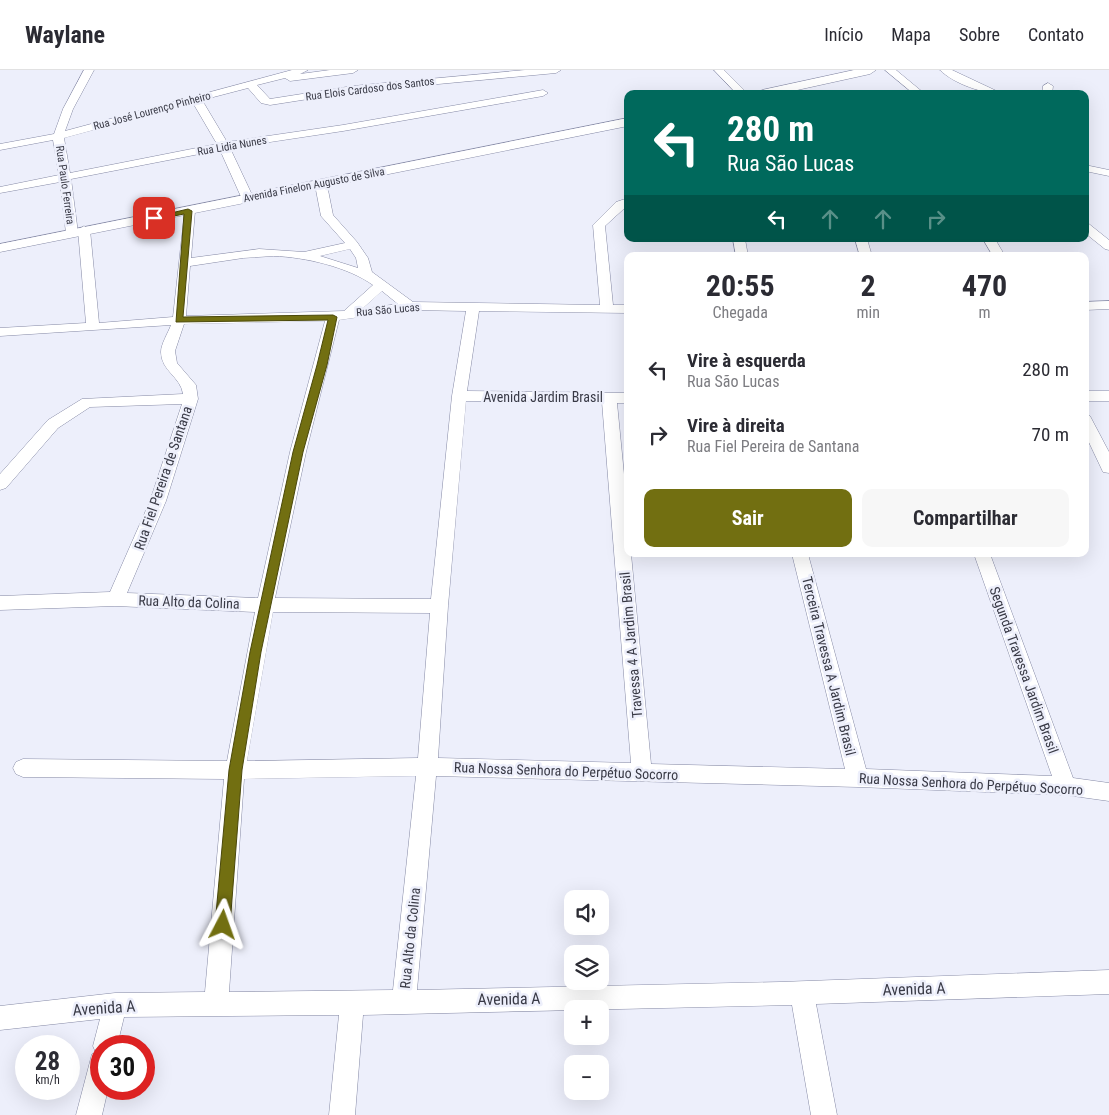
<!DOCTYPE html>
<html lang="pt">
<head>
<meta charset="utf-8">
<style>
  :root { --surface:#fff; --page:#f7f7f7; --text:#2b2b33; --muted:#7c7c81; --line:#e1e1e2; --accent:#726f11 }
  body { margin:0; font-family:"Roboto Condensed",sans-serif; background:var(--page); color:var(--text); height:100vh; display:flex; flex-direction:column; font-size:19px; white-space:nowrap }
  * { box-sizing:border-box; margin:0 }
  p { font-size:16px; color:var(--muted) }
  .icon { flex:none; width:28px; height:28px; fill:none; stroke:currentColor; stroke-width:2; stroke-linecap:round; stroke-linejoin:round }
  .map { position:relative; flex:1; overflow:hidden }
  .drawer { position:absolute; left:624px; top:182px; width:465px; height:305px; display:flex; flex-direction:column; background:var(--surface); border-radius:10px; box-shadow:0 5px 20px #0002 }
  .drawer>* { flex:none }
  .banner { position:absolute; left:624px; top:20px; width:465px; height:152px; border-radius:10px; box-shadow:0 5px 20px #0002; background:#00695c; color:#fff; overflow:hidden }
  .buttons { position:absolute; left:564px; top:820px; display:grid; gap:10px }
  .buttons a { display:grid; place-items:center; width:45px; height:45px; border-radius:10px; background:var(--surface); box-shadow:0 5px 20px #0002; font-size:25px }
  .speed { position:absolute; left:15px; top:965px; display:flex; gap:10px; font-size:25px; font-weight:700; text-align:center }
  .speed>* { display:grid; place-content:center; width:65px; height:65px; border-radius:50%; background:var(--surface); box-shadow:0 5px 20px #0002; line-height:1 }
  .speed small { font-size:12px; font-weight:400 }
  .speed .limit { border:8px solid #d22; background:#fff; color:#111 }
  .pin { position:absolute; display:grid; place-items:center; width:42px; height:42px; color:#fff; margin:-21px; border-radius:10px; box-shadow:0 2px 8px #0006 }
  .me { position:absolute; width:55px; margin:-28px; rotate:4deg; stroke-linejoin:round; filter:drop-shadow(0 0 4px #0008) }
  .turn { display:flex; align-items:center; gap:18px; height:105px; padding:0 20px; font-size:22px }
  .turn .icon { width:65px; height:65px; stroke-width:2.5 }
  .turn b { display:block; font-size:35px; line-height:42px }
  .lanes { display:flex; align-items:center; height:48px; padding:0 20px; background:#0003; justify-content:center; gap:25px; direction:ltr }
  .lanes .off { opacity:.35 }
  .eta { display:flex; justify-content:space-evenly; align-items:center; height:85px; text-align:center }
  .eta b { font-size:30px; font-weight:700; line-height:35px }
  .action { display:flex; gap:10px; margin-top:auto; padding:10px 20px }
  .action a { flex:1; height:58px; border-radius:10px; background:var(--accent); color:#fff; font-size:20px; font-weight:700; line-height:58px; text-align:center }
  .action a+a { background:var(--page); color:var(--text) }
  ul { padding:0; list-style:none }
  li { display:flex; align-items:center; gap:15px; height:65px; padding:0 20px }
  li div { flex:1 }
  li b { display:block; font-size:19px }
  li em { font-style:normal }
  header { display:flex; align-items:center; gap:30px; box-sizing:border-box; height:70px; padding:0 25px; background:var(--surface); border-bottom:1px solid var(--line) }
  header strong { font-size:24px }
  nav { display:flex; gap:28px; margin-inline-start:auto; font-size:18px }
  .map>svg:first-child { display:block }
</style>
</head>
<body>
<header>
<strong>Waylane</strong>
<nav><a>Início</a><a>Mapa</a><a>Sobre</a><a>Contato</a></nav>
</header>
<div class="map">
<svg width="1109" height="1045" viewBox="0 0 1109 1045">
  <rect width="100%" height="100%" fill="#edeffb"/>
  <g fill="none" stroke-linecap="round" stroke-linejoin="round">
    <g stroke="#8589a5" stroke-width="1">
      <g id="minor">
        <path d="M 84,0 L 94,0 L 73,39 L 65,61 L 292,0 L 308,0 L 300,4 L 330,0 L 358,0 L 353,3 L 290,11 L 285,8 L 257,15 L 270,29 L 353,16 L 525,0 L 561,0 L 556,3 L 353,22 L 270,35 L 261,33 L 248,18 L 202,30 L 227,72 L 343,55 L 543,20 L 548,23 L 543,26 L 343,61 L 230,78 L 254,129 L 248,132 L 242,129 L 220,80 L 71,109 L 78,163 L 72,167 L 66,163 L 60,112 L 0,123 L 0,117 L 59,105 L 53,70 L 0,80 L 0,74 L 54,64 L 63,39 ZM 193,33 L 217,74 L 70,103 L 64,68 Z"/>
        <path d="M 714,0 L 724,0 L 748,24 L 737,24 Z"/>
        <path d="M 885,0 L 896,0 L 925,24 L 914,24 Z"/>
        <path d="M 940,0 L 952,0 L 1003,24 C 984,24 954,14 940,0 Z"/>
        <path d="M 1048,13 L 1053,16 L 1052,24 L 1042,24 L 1043,16 Z"/>
        <path d="M 1085,95 L 1109,100 L 1109,106 L 1085,101 Z"/>
        <path d="M 321,112 L 327,115 L 333,145 L 357,172 L 368,188 L 372,202 L 413,232 L 600,235 L 593,155 L 616,132 L 628,128 L 628,135 L 605,156 L 613,235 L 628,235 L 628,243 L 479,241 L 467,321 L 628,323 L 628,333 L 617,333 L 628,445 L 628,484 L 631,484 L 651,694 L 845,699 L 792,484 L 808,484 L 866,699 L 1052,706 L 974,484 L 990,484 L 1073,708 L 1109,713 L 1109,731 L 1066,725 L 858,717 L 436,706 L 417,920 L 780,912 L 1109,900 L 1109,924 L 816,934 L 837,1045 L 811,1045 L 792,935 L 363,945 L 355,1045 L 329,1045 L 339,945 L 124,947 L 117,976 L 101,976 L 101,1019 L 108,1019 L 102,1045 L 76,1045 L 92,984 L 96,983 L 93,976 L 100,949 L 0,960 L 0,936 L 115,923 L 205,922 L 224,709 L 23,707 L 16,704 L 13,698 L 16,692 L 23,689 L 227,691 L 255,542 L 115,536 L 0,540 L 0,526 L 110,522 L 150,431 L 182,334 L 90,337 L 58,358 L 6,418 L 0,420 L 0,404 L 48,350 L 82,329 L 183,324 C 181,307 161,301 161,282 C 161,274 168,263 171,255 L 0,266 L 0,258 L 86,253 L 78,160 L 84,156 L 90,160 L 99,253 L 173,247 L 185,139 L 189,137 L 195,141 L 191,188 L 259,179 L 304,182 L 345,173 L 321,146 L 315,115 ZM 350,179 L 356,188 L 358,198 L 320,186 ZM 274,186 C 305,187 348,197 373,215 L 344,241 L 186,246 L 190,196 L 243,188 ZM 382,221 L 398,234 L 362,239 ZM 410,240 L 466,241 L 452,326 L 431,529 L 275,528 L 306,382 L 339,250 ZM 325,251 L 290,382 L 258,528 L 127,523 L 166,431 L 198,329 L 196,315 L 177,293 L 175,281 L 184,254 ZM 466,331 L 602,332 L 631,693 L 438,688 L 448,536 ZM 273,542 L 430,543 L 418,688 L 247,691 ZM 416,706 L 393,920 L 229,922 L 244,709 Z"/>
        <path d="M 1085,153 L 1089,154 L 1109,170 L 1109,180 L 1105,179 L 1085,163 Z"/>
        <path d="M 733,169 L 745,169 L 748,186 L 736,186 Z"/>
        <path d="M 855,169 L 867,169 L 872,186 L 860,186 Z"/>
        <path d="M 983,169 L 995,169 L 1005,186 L 993,186 Z"/>
        <path d="M 1109,231 L 1109,239 L 1085,240 L 1085,232 Z"/>
        <rect x="1085" y="321" width="24" height="10"/>
        <path d="M 1085,344 L 1090,346 L 1109,382 L 1109,403 L 1103,402 L 1085,364 Z"/>
      </g>
    </g>
    <g stroke="#8589a5" stroke-width="1">
      <g id="tertiary">
        <path d="M 854,0 L 876,0 L 870,4 L 779,24 L 756,24 L 762,20 Z"/>
        <path d="M 628,48 L 628,56 L 0,182 L 0,174 Z"/>
      </g>
    </g>
    <use href="#minor" fill="#fff" fill-rule="evenodd"/>
    <use href="#tertiary" fill="#fff" fill-rule="evenodd"/>
  </g>
  <path fill="#726f11" stroke="#4a480b" d="M 188,139 L 192,141 L 183,247 L 333,245 L 337,247 L 327,295 L 303,382 L 261,582 L 242,700 L 230,855 L 228,860 L 223,862 L 217,860 L 215,855 L 229,700 L 250,582 L 293,382 L 317,295 L 328,250 L 176,252 L 184,144 L 154,150 L 150,148 Z"/>
  <g text-anchor="middle" dominant-baseline="central" stroke-width="5" stroke-linejoin="round" paint-order="stroke">
    <g font-size="11" fill="#393a46" stroke="#edeffb">
      <text transform="translate(370 19) rotate(-7)">Rua Elois Cardoso dos Santos</text>
      <text transform="translate(152 41) rotate(-15)">Rua José Lourenço Pinheiro</text>
      <text transform="translate(232 76) rotate(-10)">Rua Lidia Nunes</text>
      <text transform="translate(65 115) rotate(82)">Rua Paulo Ferreira</text>
      <text transform="translate(314 115) rotate(-11)">Avenida Finelon Augusto de Silva</text>
      <text transform="translate(388 240) rotate(-5)">Rua São Lucas</text>
    </g>
    <g font-size="14" fill="#393a46" stroke="#edeffb">
      <text x="543" y="327">Avenida Jardim Brasil</text>
      <text transform="translate(163 408) rotate(-71)">Rua Fiel Pereira de Santana</text>
      <text transform="translate(189 532) rotate(2)">Rua Alto da Colina</text>
      <text transform="translate(631 575) rotate(-95)">Travessa 4 A Jardim Brasil</text>
      <text transform="translate(829 596) rotate(76)">Terceira Travessa A Jardim Brasil</text>
      <text transform="translate(1024 600) rotate(70)">Segunda Travessa Jardim Brasil</text>
      <text transform="translate(566 701) rotate(2)">Rua Nossa Senhora do Perpétuo Socorro</text>
      <text transform="translate(971 714) rotate(3)">Rua Nossa Senhora do Perpétuo Socorro</text>
      <text transform="translate(410 868) rotate(-84)">Rua Alto da Colina</text>
    </g>
    <g font-size="16" fill="#393a46" stroke="#edeffb">
      <text transform="translate(914 919) rotate(-2)">Avenida A</text>
      <text transform="translate(509 929) rotate(-1)">Avenida A</text>
      <text transform="translate(104 938) rotate(-4)">Avenida A</text>
    </g>
  </g>
</svg>
<div class="buttons">
<a><svg class="icon" aria-label="sound" viewBox="0 0 24 24"><path d="M4 9h4l5-4v14l-5-4H4zM17 9q2 3 0 6"/></svg></a>
<a><svg class="icon" aria-label="layers" viewBox="0 0 24 24"><path d="M12 4l9 5-9 5-9-5zM3 14l9 5 9-5"/></svg></a>
<a>+</a>
<a>−</a>
</div>
<div class="speed"><div>28<small>km/h</small></div><div class="limit">30</div></div>
<div class="pin" style="left:154px;top:148px;background:#d93025"><svg class="icon" aria-label="arrive" viewBox="0 0 24 24"><path d="M6 21V4h12l-3 4 3 4H6"/></svg></div>
<svg class="me" style="left:223px;top:855px" viewBox="-20 -20 40 40"><path d="M0-17L14 15 0 8-14 15z" fill="#726f11" stroke="#fff" stroke-width="4"/></svg>
<div class="banner">
<div class="turn"><svg class="icon" aria-label="left" viewBox="0 0 24 24"><path d="M17 20v-9H6M10 6l-5 5 5 5"/></svg><div><b>280 m</b>Rua São Lucas</div></div>
<div class="lanes"><svg class="icon" aria-label="left" viewBox="0 0 24 24"><path d="M17 20v-9H6M10 6l-5 5 5 5"/></svg><svg class="icon off" aria-label="ahead" viewBox="0 0 24 24"><path d="M12 20V5M6 11l6-6 6 6"/></svg><svg class="icon off" aria-label="ahead" viewBox="0 0 24 24"><path d="M12 20V5M6 11l6-6 6 6"/></svg><svg class="icon off" aria-label="right" viewBox="0 0 24 24"><path d="M7 20v-9h11M14 6l5 5-5 5"/></svg></div>
</div>
<section class="drawer">
<div class="eta">
<div><b>20:55</b><p>Chegada</p></div>
<div><b>2</b><p>min</p></div>
<div><b>470</b><p>m</p></div>
</div>
<ul>
<li><svg class="icon" aria-label="left" viewBox="0 0 24 24"><path d="M17 20v-9H6M10 6l-5 5 5 5"/></svg><div><b>Vire à esquerda</b><p>Rua São Lucas</p></div><em>280 m</em></li>
<li><svg class="icon" aria-label="right" viewBox="0 0 24 24"><path d="M7 20v-9h11M14 6l5 5-5 5"/></svg><div><b>Vire à direita</b><p>Rua Fiel Pereira de Santana</p></div><em>70 m</em></li>
</ul>
<div class="action"><a>Sair</a><a>Compartilhar</a></div>
</section>
</div>
</body>
</html>
